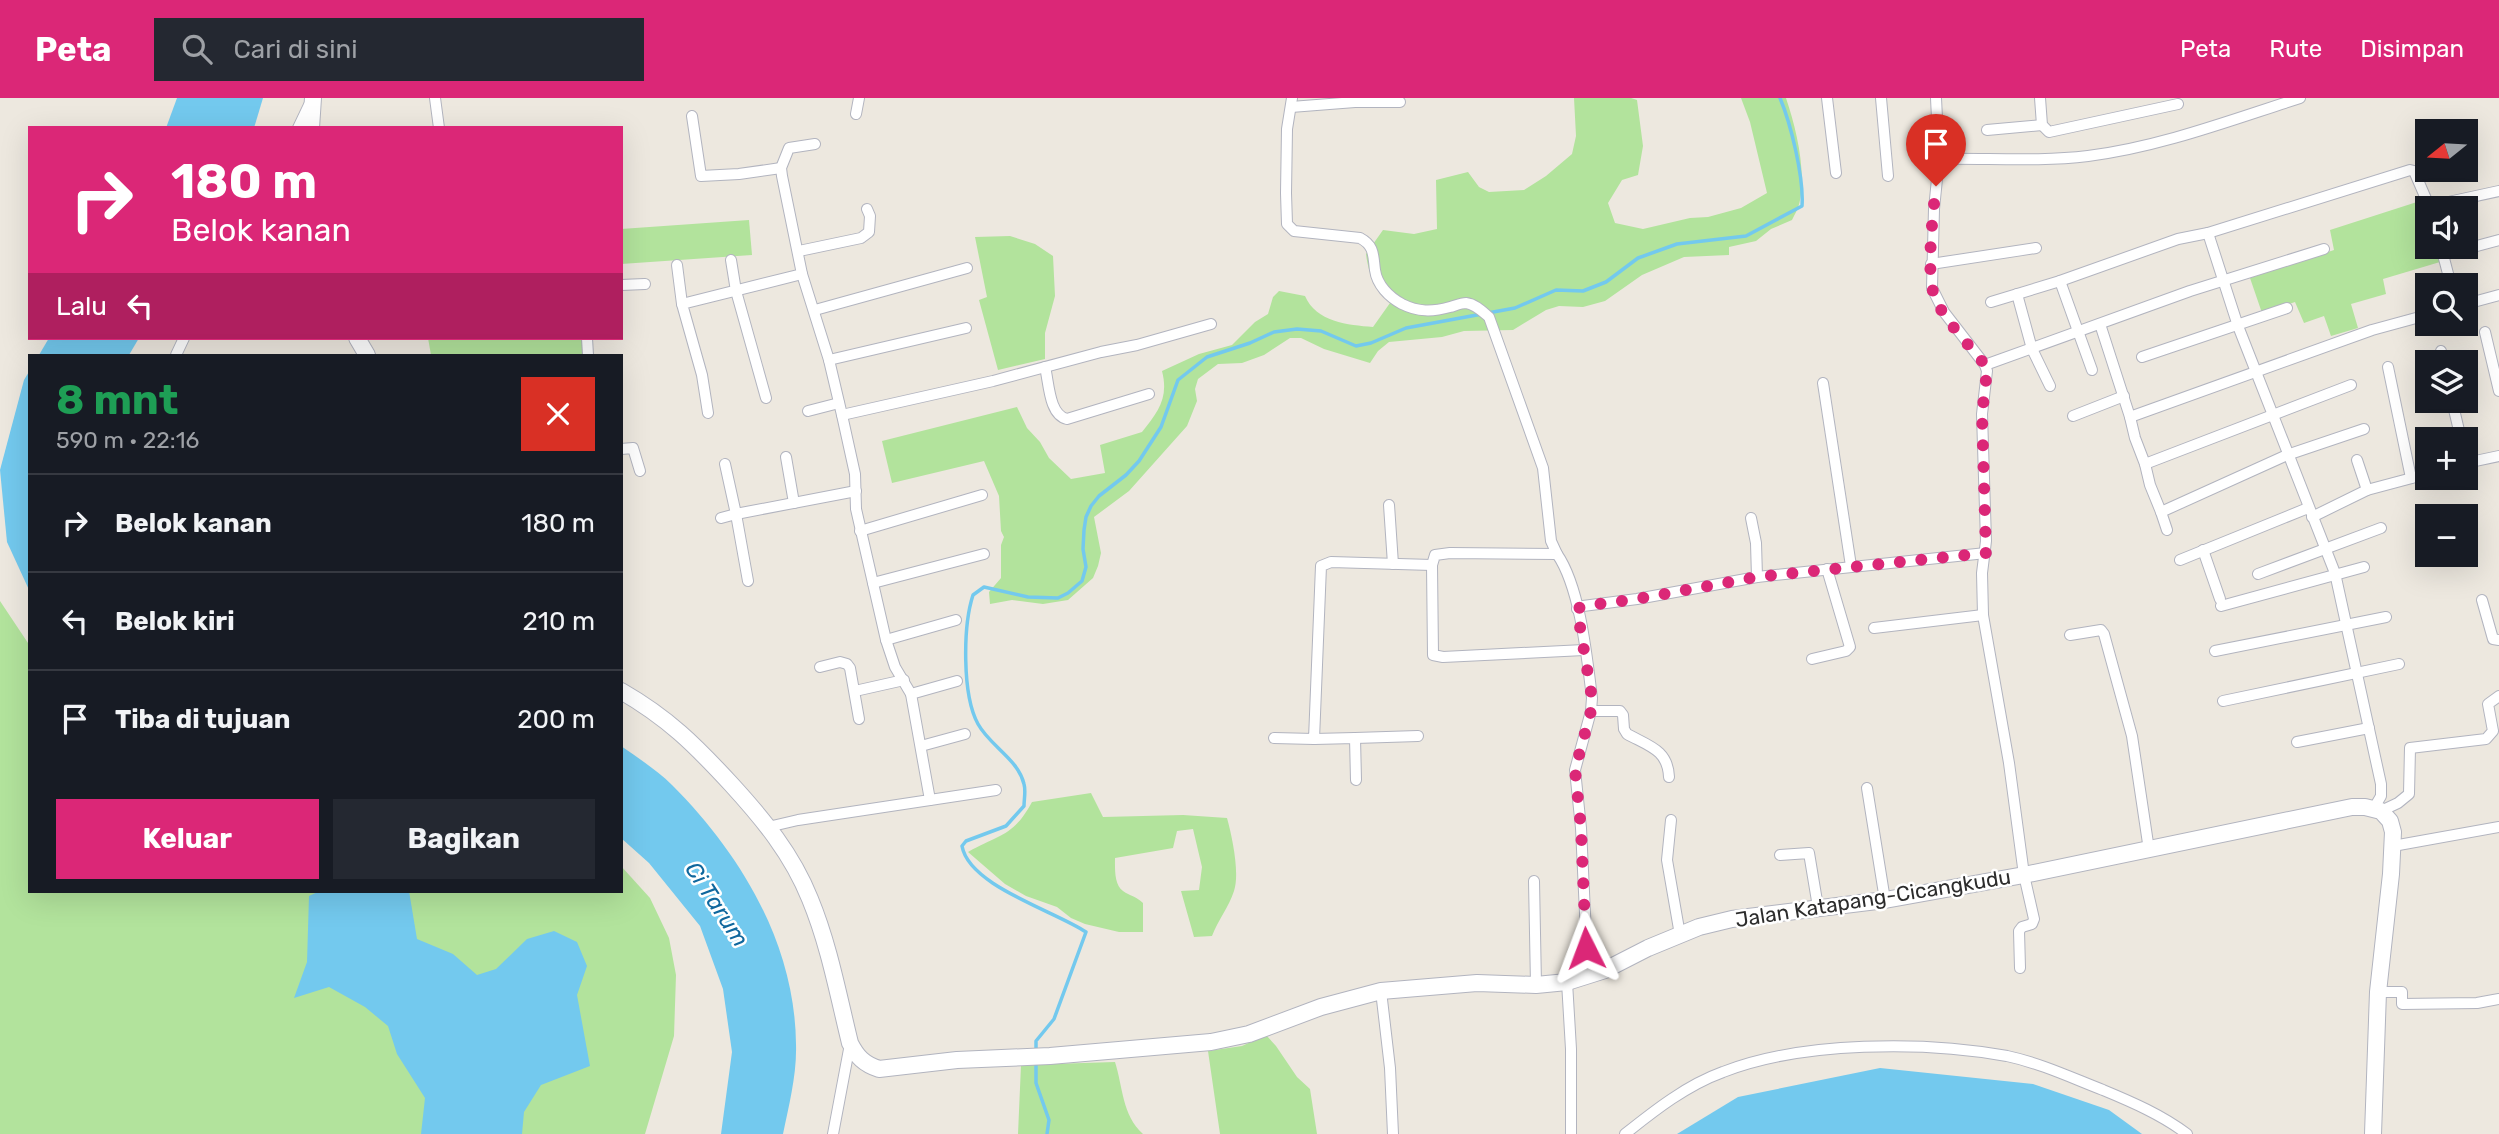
<!DOCTYPE html>
<html lang="id">
<head>
<meta charset="utf-8">
<style>
  :root { --surface:#171b24; --page:#242831; --text:#f1f3f6; --muted:#9ea1a6; --line:#363941; --accent:#db2777 }
  body { margin:0; font-family:Rubik,sans-serif; background:var(--page); color:var(--text); height:100vh; display:flex; flex-direction:column; font-size:26px; white-space:nowrap }
  * { box-sizing:border-box; margin:0 }
  p { font-size:23px; color:var(--muted) }
  .icon { flex:none; width:38px; height:38px; fill:none; stroke:currentColor; stroke-width:2; stroke-linecap:round; stroke-linejoin:round }
  .map { position:relative; flex:1; overflow:hidden }
  .side { position:absolute; left:28px; top:256px; width:595px; height:539px; display:flex; flex-direction:column; background:var(--surface); border-radius:0px; box-shadow:0 7px 28px #0002 }
  .side>* { flex:none }
  .hud { position:absolute; left:28px; top:28px; width:595px; height:214px; border-radius:0px; box-shadow:0 7px 28px #0002; background:#db2777; color:#fff; overflow:hidden }
  .needle { width:46px; rotate:252deg }
  .fabs { position:absolute; left:2415px; top:21px; display:grid; gap:14px }
  .fabs a { display:grid; place-items:center; width:63px; height:63px; border-radius:0px; background:var(--surface); box-shadow:0 7px 28px #0002; font-size:35px }
  .pin { position:absolute; display:grid; place-items:center; width:60px; height:60px; color:#fff; margin:-72px -30px; border-radius:50% 50% 50% 0; rotate:-45deg; box-shadow:0 0 7px #0007 }
  .pin .icon { rotate:45deg }
  .me { position:absolute; width:77px; margin:-38px; rotate:357deg; stroke-linejoin:round; filter:drop-shadow(0 0 5px #0008) }
  .turn { display:flex; align-items:center; gap:24px; height:147px; padding:0 28px; font-size:32px }
  .turn .icon { width:91px; height:91px; stroke-width:2.5 }
  .turn b { display:block; font-size:49px; line-height:60px }
  .then { display:flex; align-items:center; height:66px; padding:0 28px; background:#0003; gap:14px; font-size:26px }
  .round { display:grid; place-items:center; flex:none; width:74px; height:74px; border-radius:0px; background:var(--page) }
  .headline { display:flex; align-items:center; justify-content:space-between; height:119px; padding:0 28px }
  h1 { font-size:42px; font-weight:700; line-height:52px; color:#1e9e55 }
  .cta { display:flex; gap:14px; margin-top:auto; padding:14px 28px }
  .cta a { flex:1; height:80px; border-radius:0px; background:var(--accent); color:#fff; font-size:28px; font-weight:700; line-height:80px; text-align:center }
  .cta a+a { background:var(--page); color:var(--text) }
  ul { padding:0; list-style:none }
  li { display:flex; align-items:center; gap:21px; height:98px; padding:0 28px; border-top:2px solid var(--line) }
  li div { flex:1 }
  li b { display:block; font-size:26px }
  li em { font-style:normal }
  header { display:flex; align-items:center; gap:42px; box-sizing:border-box; height:98px; padding:0 35px; background:var(--accent); color:#fff }
  header strong { font-size:33px }
  nav { display:flex; gap:38px; margin-inline-start:auto; font-size:24px }
  .search { width:490px; height:63px; background:var(--page); display:flex; align-items:center; gap:18px; box-sizing:border-box; padding:0 24px; border-radius:0px; color:var(--muted); font-size:26px }
  .map>svg:first-child { display:block }
</style>
</head>
<body>
<header>
<strong>Peta</strong>
<div class="search"><svg class="icon" aria-label="search" viewBox="0 0 24 24"><circle cx="10" cy="10" r="6"/><path d="M15 15l6 6"/></svg>Cari di sini</div>
<nav><a>Peta</a><a>Rute</a><a>Disimpan</a></nav>
</header>
<div class="map">
<svg width="2499" height="1036" viewBox="0 0 2499 1036">
  <rect width="100%" height="100%" fill="#ede8df"/>
  <g fill="#b2e39c">
    <path d="M 1574,0 L 1631,0 L 1637,2 L 1643,48 L 1638,77 L 1622,82 L 1608,105 L 1615,125 L 1643,131 L 1690,120 L 1708,119 L 1741,110 L 1767,95 L 1750,24 L 1741,0 L 1786,0 C 1796,30 1806,70 1800,102 C 1799,109 1795,116 1792,122 L 1771,131 L 1756,143 L 1729,149 L 1729,157 L 1684,159 L 1642,177 L 1605,203 L 1583,209 L 1559,208 L 1546,212 L 1513,232 L 1464,233 L 1442,239 L 1389,244 L 1378,253 L 1370,265 L 1324,251 L 1301,240 L 1290,240 L 1264,257 L 1242,265 L 1218,266 L 1198,281 L 1195,291 L 1197,303 L 1187,328 L 1129,393 L 1094,419 L 1101,455 L 1098,468 L 1093,480 L 1068,502 L 1043,506 L 1012,502 L 990,506 L 989,494 L 1001,480 L 1001,447 L 1004,439 L 1001,433 L 999,398 L 984,363 L 892,385 L 882,343 L 1017,309 L 1027,330 L 1040,344 L 1049,360 L 1071,381 L 1105,375 L 1100,347 L 1142,334 C 1158,314 1169,300 1162,273 L 1199,256 L 1232,247 L 1255,224 L 1268,216 L 1273,199 L 1279,193 L 1305,198 C 1316,224 1348,227 1373,229 L 1390,205 C 1375,188 1369,179 1366,156 L 1383,132 L 1414,136 L 1437,131 L 1436,82 L 1468,74 L 1479,89 L 1489,94 L 1524,92 L 1546,78 L 1572,56 L 1576,38 Z"/>
    <path d="M 2420,103 L 2427,125 L 2427,149 L 2435,149 L 2440,164 L 2383,181 L 2386,196 L 2351,206 L 2358,230 L 2331,238 L 2324,218 L 2304,225 L 2295,204 L 2262,215 L 2250,180 L 2334,152 L 2330,132 Z"/>
    <path d="M 749,122 L 752,157 L 621,166 L 621,131 Z"/>
    <path d="M 1010,138 L 1035,146 L 1053,158 L 1055,198 L 1045,235 L 1045,261 L 998,272 L 979,202 L 987,199 L 975,139 Z"/>
    <path d="M 428,240 L 590,240 L 592,257 L 431,257 Z"/>
    <path d="M 0,503 L 30,548 L 30,793 L 621,793 L 621,768 L 650,800 L 669,840 L 676,877 L 674,938 L 645,1036 L 0,1036 Z"/>
    <path d="M 1091,695 L 1103,719 L 1183,717 L 1227,720 C 1232,738 1240,775 1234,793 C 1229,809 1218,822 1212,838 L 1194,839 L 1181,793 L 1199,792 L 1202,769 L 1193,731 L 1177,733 L 1173,750 L 1115,760 C 1115,770 1114,787 1123,793 C 1130,798 1136,798 1143,805 L 1143,834 L 1119,834 L 1085,826 L 1071,820 L 1057,809 L 1026,798 L 1005,786 L 968,754 C 1000,736 1013,739 1032,704 Z"/>
    <path d="M 1266,937 L 1276,948 L 1297,979 L 1310,991 L 1317,1036 L 1220,1036 L 1208,953 L 1242,948 Z"/>
    <path d="M 1115,964 C 1123,989 1122,1017 1143,1036 L 1018,1036 L 1021,967 Z"/>
  </g>
  <g fill="#73c9ee">
    <path d="M 177,0 L 263,0 L 254,30 L 166,30 Z"/>
    <path d="M 49,240 L 139,240 L 129,257 L 39,257 Z"/>
    <path d="M 30,272 L 30,494 L 7,444 L 0,372 L 24,282 Z"/>
    <path d="M 621,648 C 638,660 657,672 672,687 C 741,756 795,846 796,946 C 797,976 789,1007 783,1036 L 721,1036 L 732,954 L 723,891 L 700,828 L 649,765 L 621,740 Z"/>
    <path d="M 320,793 L 409,793 L 417,841 L 453,856 L 477,877 L 496,871 L 527,841 L 554,833 L 577,844 L 587,868 L 577,897 L 590,968 L 541,987 L 524,1014 L 522,1036 L 421,1036 L 425,1000 L 397,956 L 388,928 L 365,909 L 329,889 L 294,900 L 307,864 L 309,798 Z"/>
    <path d="M 1880,970 L 2033,986 L 2109,1012 L 2142,1036 L 1677,1036 L 1738,999 Z"/>
  </g>
  <g fill="none" stroke-linecap="round" stroke-linejoin="round">
    <g stroke="#73c9ee" stroke-width="3.5">
      <path d="M 1036,952 L 1036,943 L 1054,921 L 1086,834 C 1055,813 969,788 962,748 L 966,743 L 1006,728 L 1024,708 C 1024,701 1026,693 1024,686 C 1018,661 990,648 978,626 C 962,597 963,528 973,497 L 984,489 L 1028,499 L 1058,500 L 1068,495 L 1082,483 L 1086,469 L 1083,451 L 1084,432 L 1086,419 L 1091,408 L 1099,398 L 1126,377 L 1139,363 L 1161,329 L 1178,282 L 1207,259 L 1250,245 L 1274,234 L 1297,231 L 1321,233 L 1356,248 L 1371,245 L 1406,230 L 1515,210 L 1556,192 L 1583,193 L 1606,184 L 1638,160 L 1677,146 L 1746,138 L 1802,108 C 1804,80 1791,26 1780,0"/>
      <path d="M 1036,964 L 1036,985 L 1049,1022 L 1047,1036"/>
    </g>
    <g stroke="#b2b4bf" stroke-width="12">
      <g id="street">
        <path d="M 435,0 L 439,30"/>
        <path d="M 1292,0 L 1287,31 L 1286,95 L 1287,126 L 1294,133 L 1360,140 C 1375,148 1373,158 1375,172 C 1377,187 1389,199 1402,206 C 1418,214 1432,214 1450,209 C 1454,208 1461,205 1466,205 C 1475,206 1482,213 1489,219 L 1543,370 L 1551,443 L 1557,456 L 1450,455 L 1435,457 L 1432,467 L 1433,557 L 1443,559 L 1584,552"/>
        <path d="M 1827,0 L 1836,75"/>
        <path d="M 1881,0 L 1888,78"/>
        <path d="M 1936,0 L 1939,61 L 1934,111 L 1932,190 L 1944,214 L 1985,267 L 1987,273 L 1982,316 L 1986,443 L 1982,475 L 1983,517 L 2009,665 L 2024,777 L 2034,821 L 2032,826 L 2022,829 L 2019,833 L 2020,870"/>
        <path d="M 2040,0 L 2042,27 L 2049,34 L 2178,6"/>
        <path d="M 1291,9 L 1355,4 L 1400,4"/>
        <path d="M 856,16 L 859,0"/>
        <path d="M 692,18 L 701,78 L 739,76 L 781,70"/>
        <path d="M 298,30 L 309,7"/>
        <path d="M 1987,32 L 2042,27"/>
        <path d="M 1939,61 C 1988,60 2039,64 2088,58 C 2160,49 2231,22 2300,0"/>
        <path d="M 2430,108 L 2499,93"/>
        <path d="M 2208,135 L 2238,228 L 2335,475 L 2381,686 L 2381,698 L 2374,710"/>
        <path d="M 2441,149 L 2451,187"/>
        <path d="M 799,153 L 861,140 L 869,134 L 870,118 L 867,111"/>
        <path d="M 2443,157 L 2499,142"/>
        <path d="M 731,162 L 736,193 L 766,300"/>
        <path d="M 1931,166 L 2036,150"/>
        <path d="M 677,167 L 682,206"/>
        <path d="M 2060,183 L 2092,272"/>
        <path d="M 621,187 L 645,186"/>
        <path d="M 2017,196 L 2032,251 L 2050,288"/>
        <path d="M 1991,204 L 2060,183 L 2178,141 L 2208,135 L 2410,72 L 2414,73 L 2430,110"/>
        <path d="M 2466,206 L 2499,197"/>
        <path d="M 815,212 L 967,170"/>
        <path d="M 2100,226 L 2130,319"/>
        <path d="M 2485,234 L 2499,293"/>
        <path d="M 587,240 L 588,257"/>
        <path d="M 2441,253 L 2443,264"/>
        <path d="M 176,257 L 184,240"/>
        <path d="M 2142,259 L 2287,210"/>
        <path d="M 829,262 L 966,230"/>
        <path d="M 1985,267 L 2190,193 L 2324,151"/>
        <path d="M 1045,269 C 1049,285 1049,317 1067,321 L 1149,296"/>
        <path d="M 2388,269 L 2411,380"/>
        <path d="M 1823,285 L 1851,468"/>
        <path d="M 2452,303 L 2461,341"/>
        <path d="M 808,313 L 839,305"/>
        <path d="M 708,315 L 702,277 L 682,206 L 802,176"/>
        <path d="M 842,317 L 993,283 L 1101,254 L 1137,247 L 1211,226"/>
        <path d="M 2073,318 L 2124,298"/>
        <path d="M 621,351 L 633,350 L 640,373"/>
        <path d="M 786,359 L 794,405"/>
        <path d="M 2357,362 L 2367,392"/>
        <path d="M 2466,365 L 2499,358"/>
        <path d="M 725,366 L 736,416 L 856,393"/>
        <path d="M 2145,366 L 2135,340 L 2130,319 L 2372,232 L 2427,217"/>
        <path d="M 1389,407 L 1393,466"/>
        <path d="M 2161,414 L 2150,387 L 2145,366 L 2351,287"/>
        <path d="M 2312,419 L 2367,392 L 2427,376"/>
        <path d="M 721,420 L 736,416 L 748,483"/>
        <path d="M 1751,420 L 1756,445 L 1757,479"/>
        <path d="M 2167,432 L 2161,414 L 2287,357 L 2364,331"/>
        <path d="M 860,433 L 982,397"/>
        <path d="M 2203,452 L 2220,501"/>
        <path d="M 1557,456 C 1580,489 1587,559 1592,600 L 1591,613 L 1575,672 L 1581,730 L 1588,879"/>
        <path d="M 2180,462 L 2308,410"/>
        <path d="M 2258,476 L 2381,430"/>
        <path d="M 873,485 L 984,456"/>
        <path d="M 2482,502 L 2493,541 L 2499,542"/>
        <path d="M 2221,508 L 2364,469"/>
        <path d="M 1577,511 L 1583,508 L 1637,501 L 1757,479 L 1986,455"/>
        <path d="M 1874,530 L 1983,517"/>
        <path d="M 2070,537 L 2101,532 L 2104,536 L 2132,638 L 2149,752"/>
        <path d="M 886,542 L 956,522"/>
        <path d="M 2215,553 L 2386,519"/>
        <path d="M 1812,561 L 1846,553 L 1850,549 L 1827,471"/>
        <path d="M 820,569 L 840,564 L 847,566 L 850,570 L 859,621"/>
        <path d="M 855,593 L 904,582"/>
        <path d="M 911,596 L 957,583"/>
        <path d="M 2223,603 L 2399,566"/>
        <path d="M 1591,613 L 1620,613 L 1623,617 L 1624,631 L 1627,636 C 1649,648 1668,652 1669,679"/>
        <path d="M 1274,640 L 1314,641 L 1321,468 L 1331,464 L 1432,467"/>
        <path d="M 1355,640 L 1418,638"/>
        <path d="M 1314,641 L 1355,640 L 1356,682"/>
        <path d="M 2297,644 L 2369,630"/>
        <path d="M 921,648 L 965,636"/>
        <path d="M 1867,690 L 1885,802"/>
        <path d="M 930,702 L 996,692"/>
        <path d="M 2381,713 L 2398,705 L 2409,696 L 2410,650 L 2486,641 L 2493,633 L 2488,606 L 2499,598"/>
        <path d="M 1671,722 L 1667,762 L 1680,837"/>
        <path d="M 768,729 L 798,722 L 930,702 L 911,596 L 895,569 L 886,542 L 856,411 L 855,376 L 842,317 L 829,262 L 802,176 L 782,78 L 781,70 L 789,50 L 815,46"/>
        <path d="M 2393,748 L 2499,729"/>
        <path d="M 1780,757 L 1809,755 L 1818,809"/>
        <path d="M 1534,783 L 1536,887"/>
        <path d="M 1567,884 L 1571,951 L 1571,1036"/>
        <path d="M 1381,893 L 1390,970 L 1393,1036"/>
        <path d="M 2378,894 L 2402,894 L 2402,906 L 2477,905 L 2499,901"/>
        <path d="M 833,1036 L 850,946"/>
        <path d="M 1625,1036 C 1655,1012 1687,987 1723,974 C 1802,943 1925,943 2007,958 C 2040,965 2072,980 2103,992 C 2132,1004 2162,1017 2187,1036"/>
      </g>
    </g>
    <g stroke="#b2b4bf" stroke-width="18">
      <g id="secondary">
        <path d="M 311,30 L 313,0"/>
        <path d="M 357,240 L 367,257"/>
        <path d="M 621,593 C 668,620 695,647 731,686 C 763,721 792,756 810,801 C 829,847 838,896 850,945 C 857,959 864,966 879,971 L 957,962 L 1050,958 L 1211,944 L 1249,936 L 1321,909 L 1381,893 L 1477,885 L 1536,887 L 1567,884 L 1605,872 L 1648,850 L 1699,829 L 1732,821 L 1885,802 L 2024,777 L 2352,709 L 2365,709 L 2381,713 L 2390,723 L 2393,734 L 2391,776 L 2378,894 L 2373,1036"/>
      </g>
    </g>
    <use href="#street" stroke="#fff" stroke-width="10"/>
    <use href="#secondary" stroke="#fff" stroke-width="16"/>
  </g>
  <g fill="none" stroke-linecap="round" stroke-linejoin="round">
    <path stroke="#db2777" stroke-width="12" stroke-dasharray="0 21.6" d="M 1586,850 L 1581,730 L 1575,672 L 1591,613 L 1592,600 L 1577,511 L 1583,508 L 1637,501 L 1757,479 L 1986,455 L 1982,316 L 1987,273 L 1985,267 C 1969,246 1943,222 1934,197 C 1926,173 1933,115 1936,88"/>
  </g>
  <g text-anchor="middle" dominant-baseline="central" stroke-width="5" stroke-linejoin="round" paint-order="stroke">
    <g font-size="21" fill="#2c2c2c" stroke="#fff">
      <text transform="translate(1873 800) rotate(-9)">Jalan Katapang-Cicangkudu</text>
    </g>
    <g font-size="23" font-style="italic" fill="#0f679d" stroke="#fff">
      <text transform="translate(717 806) rotate(57)">Ci Tarum</text>
    </g>
  </g>
</svg>
<div class="fabs">
<a><svg class="needle" viewBox="-14 -14 28 28"><path d="M0-13l5 13h-10z" fill="#e53935"/><path d="M0 13l5-13h-10z" fill="#9ea1a6"/></svg></a>
<a><svg class="icon" aria-label="sound" viewBox="0 0 24 24"><path d="M4 9h4l5-4v14l-5-4H4zM17 9q2 3 0 6"/></svg></a>
<a><svg class="icon" aria-label="search" viewBox="0 0 24 24"><circle cx="10" cy="10" r="6"/><path d="M15 15l6 6"/></svg></a>
<a><svg class="icon" aria-label="layers" viewBox="0 0 24 24"><path d="M12 4l9 5-9 5-9-5zM3 14l9 5 9-5"/></svg></a>
<a>+</a>
<a>−</a>
</div>
<div class="pin" style="left:1936px;top:88px;background:#d93025"><svg class="icon" aria-label="arrive" viewBox="0 0 24 24"><path d="M6 21V4h12l-3 4 3 4H6"/></svg></div>
<svg class="me" style="left:1586px;top:850px" viewBox="-20 -20 40 40"><path d="M0-17L14 15 0 8-14 15z" fill="#db2777" stroke="#fff" stroke-width="4"/></svg>
<div class="hud">
<div class="turn"><svg class="icon" aria-label="right" viewBox="0 0 24 24"><path d="M7 20v-9h11M14 6l5 5-5 5"/></svg><div><b>180 m</b>Belok kanan</div></div>
<div class="then">Lalu<svg class="icon" aria-label="left" viewBox="0 0 24 24"><path d="M17 20v-9H6M10 6l-5 5 5 5"/></svg></div>
</div>
<section class="side">
<div class="headline"><div><h1>8 mnt</h1><p>590 m · 22:16</p></div><a class="round" style="background:#d93025;color:#fff"><svg class="icon" aria-label="close" viewBox="0 0 24 24"><path d="M6 6l12 12M18 6L6 18"/></svg></a></div>
<ul>
<li><svg class="icon" aria-label="right" viewBox="0 0 24 24"><path d="M7 20v-9h11M14 6l5 5-5 5"/></svg><div><b>Belok kanan</b></div><em>180 m</em></li>
<li><svg class="icon" aria-label="left" viewBox="0 0 24 24"><path d="M17 20v-9H6M10 6l-5 5 5 5"/></svg><div><b>Belok kiri</b></div><em>210 m</em></li>
<li><svg class="icon" aria-label="arrive" viewBox="0 0 24 24"><path d="M6 21V4h12l-3 4 3 4H6"/></svg><div><b>Tiba di tujuan</b></div><em>200 m</em></li>
</ul>
<div class="cta"><a>Keluar</a><a>Bagikan</a></div>
</section>
</div>
</body>
</html>
